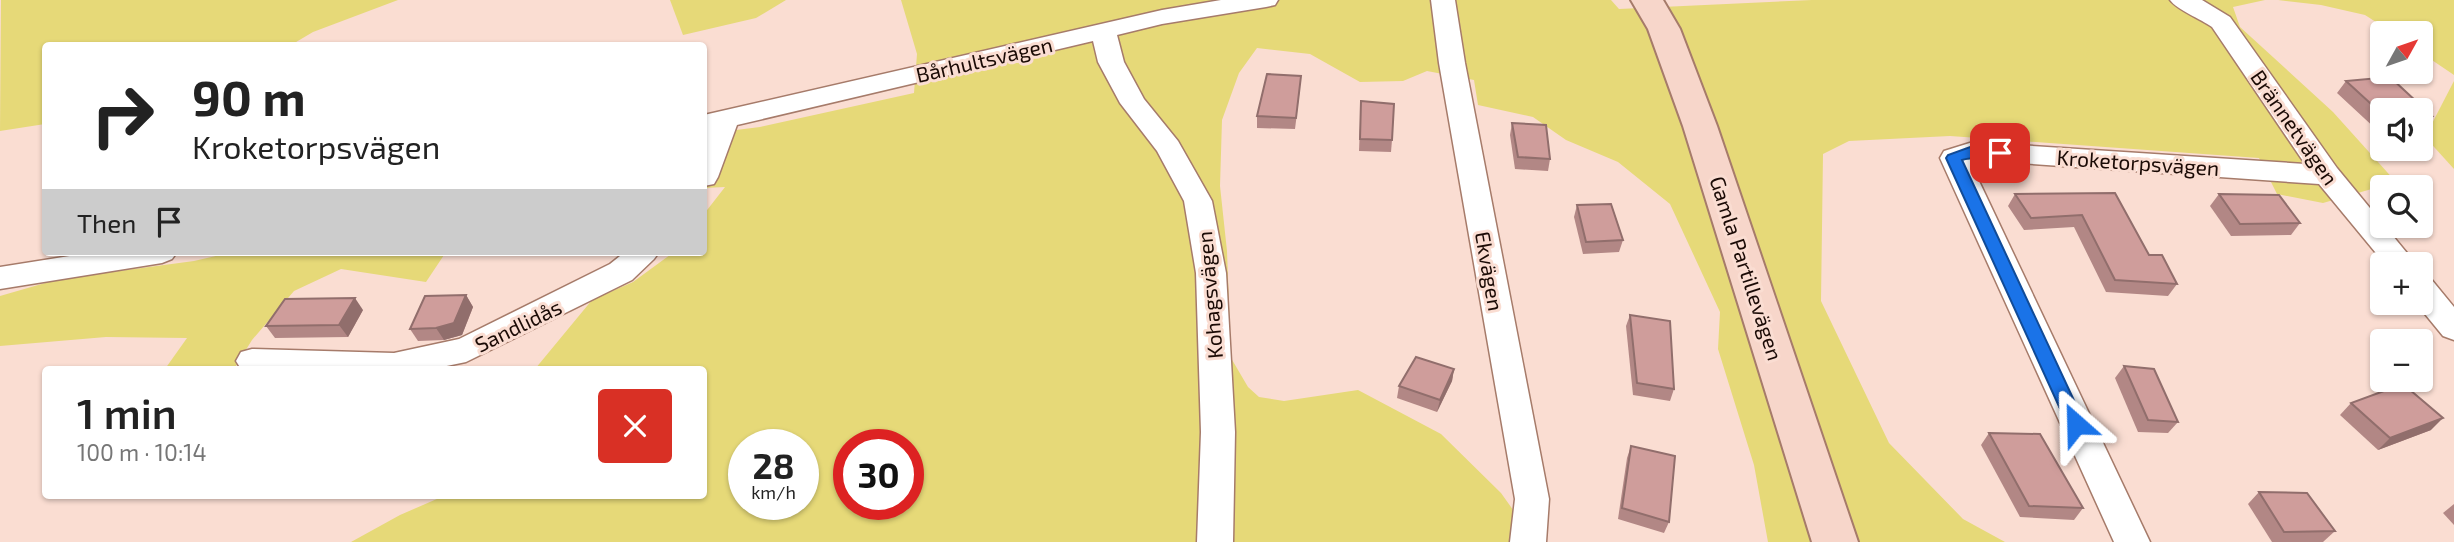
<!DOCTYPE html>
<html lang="en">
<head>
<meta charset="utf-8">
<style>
  :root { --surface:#fff; --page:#f6f6f6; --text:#222; --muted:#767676 }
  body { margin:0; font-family:"Exo 2",sans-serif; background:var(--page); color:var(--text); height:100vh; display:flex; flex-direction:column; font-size:26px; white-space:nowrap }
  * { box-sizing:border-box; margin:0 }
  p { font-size:23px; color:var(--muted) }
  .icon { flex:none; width:38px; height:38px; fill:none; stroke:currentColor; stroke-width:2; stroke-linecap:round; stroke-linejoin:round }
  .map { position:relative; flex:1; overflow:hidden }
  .details { position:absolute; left:42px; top:366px; width:665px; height:133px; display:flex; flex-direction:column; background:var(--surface); border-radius:7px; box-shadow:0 2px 5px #0004 }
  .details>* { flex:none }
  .banner { position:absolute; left:42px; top:42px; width:665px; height:214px; border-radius:7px; box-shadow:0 2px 5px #0004; background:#fff; color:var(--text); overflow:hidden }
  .needle { width:46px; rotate:50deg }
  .buttons { position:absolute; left:2370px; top:21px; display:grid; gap:14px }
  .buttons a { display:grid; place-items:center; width:63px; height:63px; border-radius:7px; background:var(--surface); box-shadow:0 2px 5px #0004; font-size:35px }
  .speed { position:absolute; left:728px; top:429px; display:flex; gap:14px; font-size:35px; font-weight:700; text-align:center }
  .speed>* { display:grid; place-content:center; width:91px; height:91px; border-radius:50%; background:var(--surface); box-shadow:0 2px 5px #0004; line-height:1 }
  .speed small { font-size:18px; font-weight:400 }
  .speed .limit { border:10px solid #d22; background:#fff; color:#111 }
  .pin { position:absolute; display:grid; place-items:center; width:60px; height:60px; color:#fff; margin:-30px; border-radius:14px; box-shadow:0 4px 10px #0006 }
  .me { position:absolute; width:77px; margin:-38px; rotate:335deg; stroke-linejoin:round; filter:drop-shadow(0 0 5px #0008) }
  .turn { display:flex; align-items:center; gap:24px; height:147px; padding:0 35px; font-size:32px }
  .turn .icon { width:91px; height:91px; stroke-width:2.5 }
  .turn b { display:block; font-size:49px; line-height:60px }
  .then { display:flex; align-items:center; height:66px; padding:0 35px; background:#0003; gap:14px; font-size:26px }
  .round { display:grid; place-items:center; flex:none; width:74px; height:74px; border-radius:7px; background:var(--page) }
  .headline { display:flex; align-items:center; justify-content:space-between; height:119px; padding:0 35px }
  h1 { font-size:42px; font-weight:600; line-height:52px }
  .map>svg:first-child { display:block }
</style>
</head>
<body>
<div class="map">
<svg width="2454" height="542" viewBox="0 0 2454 542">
  <rect width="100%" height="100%" fill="#faddd2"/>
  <g fill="#e6d978" fill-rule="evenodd">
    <path d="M 1,0 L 398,0 L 313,32 L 291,45 L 46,46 L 45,124 L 0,131 Z"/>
    <path d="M 670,0 L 786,0 L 756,18 L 683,35 Z"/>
    <path d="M 901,0 L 1611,0 L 1619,9 L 1812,0 L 2265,0 L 2233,7 L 2240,27 L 2333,112 L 2396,182 L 2323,203 L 2277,194 L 2259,158 L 1950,136 L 1849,141 L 1823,154 L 1821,301 L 1889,443 L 1963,519 L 2005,542 L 1768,542 L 1754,465 L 1718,349 L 1720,312 L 1670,204 L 1618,162 L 1566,140 L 1533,117 L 1478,105 L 1474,80 L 1427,71 L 1403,81 L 1360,82 L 1310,54 L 1257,48 L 1239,73 L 1222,120 L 1220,186 L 1227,251 L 1231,358 L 1248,387 L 1259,397 L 1284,401 L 1358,390 L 1441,434 L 1501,493 L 1536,542 L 351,542 L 400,515 L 446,495 L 704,495 L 704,369 L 535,369 L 592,300 L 633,282 L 674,252 L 704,252 L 704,214 L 725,187 L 704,188 L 704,134 L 760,127 L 914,93 L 917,54 ZM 744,444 L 803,444 L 803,504 L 744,504 ZM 849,444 L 908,444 L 908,504 L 849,504 Z"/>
    <path d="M 2278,0 L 2454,0 L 2454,75 L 2420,52 L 2420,33 L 2393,33 L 2365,15 L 2321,5 Z"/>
    <path d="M 2454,81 L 2454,169 L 2425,137 Z"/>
    <path d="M 233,252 L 446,252 L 426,282 L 341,269 L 294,291 L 252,340 L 234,369 L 165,369 L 187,338 L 106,337 L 0,346 L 0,296 L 59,279 L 194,261 Z"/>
  </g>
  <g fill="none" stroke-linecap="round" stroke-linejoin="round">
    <g stroke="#a67b6a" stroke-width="3">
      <g id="street">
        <path d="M 1221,0 L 1278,0 L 1275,5 L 1266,7 L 1162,24 L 1117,35 L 1124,62 L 1144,99 L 1178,141 L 1212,201 L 1226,273 L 1235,432 L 1233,542 L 1197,542 L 1201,432 L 1196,273 L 1184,201 L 1157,151 L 1120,103 L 1098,62 L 1093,41 L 737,125 L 718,177 L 714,184 L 704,186 L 704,142 L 707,132 L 704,133 L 704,115 L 1162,10 Z"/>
        <path d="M 1431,0 L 1455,0 L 1465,63 L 1549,499 L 1546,542 L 1510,542 L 1515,499 L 1439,63 Z"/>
        <path d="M 2170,0 L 2202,0 L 2230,17 L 2337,168 L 2416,264 L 2385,264 L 2319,184 L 1975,160 L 1970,162 L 2150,542 L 2114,542 L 1940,158 L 1944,151 L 1973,142 L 2305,164 L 2212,27 C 2201,19 2177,10 2170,0 Z"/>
        <path d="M 95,252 L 177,252 L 172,259 L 162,263 L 0,289 L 0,267 Z"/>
        <path d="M 625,252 L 659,252 L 654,259 L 632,280 L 466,362 L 432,369 L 241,369 L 236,361 L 241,352 L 252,349 L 394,353 L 459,339 L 610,264 Z"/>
        <path d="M 2420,276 L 2431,279 L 2454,307 L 2454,340 L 2443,336 L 2416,303 L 2420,303 Z"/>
      </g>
    </g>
    <g stroke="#a67b6a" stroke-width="4">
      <path id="secondary" d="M 1631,0 L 1663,0 L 1680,29 L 1717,126 L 1858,542 L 1812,542 L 1683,126 L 1648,29 Z"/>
    </g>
    <use href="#street" fill="#fff" fill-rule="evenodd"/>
    <use href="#secondary" fill="#f7d6ca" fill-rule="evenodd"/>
  </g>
  <g fill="#b28785">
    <path d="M 2390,77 L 2432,116 L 2422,128 L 2420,128 L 2420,110 L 2382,110 L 2382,131 L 2378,131 L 2337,93 L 2346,81 Z"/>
    <path d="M 1300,88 L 1295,129 L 1257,128 L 1257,116 Z"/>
    <path d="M 1361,101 L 1392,140 L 1391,152 L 1359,151 Z"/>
    <path d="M 1512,123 L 1550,159 L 1548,171 L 1515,169 L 1510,135 Z"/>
    <path d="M 2115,193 L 2149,255 L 2177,284 L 2168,296 L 2106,292 L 2074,227 L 2024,230 L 2008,206 L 2015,194 Z"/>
    <path d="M 2219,194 L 2300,223 L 2291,235 L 2231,236 L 2210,206 Z"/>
    <path d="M 1577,205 L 1623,240 L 1619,252 L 1583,254 L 1574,217 Z"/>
    <path d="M 466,295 L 473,307 L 462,335 L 444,340 L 418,341 L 410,329 Z"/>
    <path d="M 363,310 L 348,337 L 275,338 L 266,326 Z"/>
    <path d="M 1630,315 L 1674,389 L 1670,401 L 1633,395 L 1626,326 Z"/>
    <path d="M 2124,366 L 2178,422 L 2168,433 L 2138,432 L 2115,378 Z"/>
    <path d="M 1454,369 L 1452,381 L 1437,412 L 1397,398 L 1399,386 Z"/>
    <path d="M 2351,403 L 2431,430 L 2378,450 L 2340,415 Z"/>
    <path d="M 1989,433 L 2083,508 L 2074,520 L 2020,517 L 1981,445 Z"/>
    <path d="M 1631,446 L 1669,522 L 1664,533 L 1618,519 L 1627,458 Z"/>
    <path d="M 2259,492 L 2335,531 L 2323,542 L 2272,542 L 2248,504 Z"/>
    <path d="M 2454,504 L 2454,525 L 2443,513 Z"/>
  </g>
  <g fill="#916e6c">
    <path d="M 466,295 L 473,307 L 462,335 L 444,340 L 436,328 Z"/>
    <path d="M 355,298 L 363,310 L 348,337 L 339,325 Z"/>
    <path d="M 1454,369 L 1452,381 L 1437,412 L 1440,400 Z"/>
    <path d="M 2443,418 L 2431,430 L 2378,450 L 2390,438 Z"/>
  </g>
  <g fill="#cf9d9b" stroke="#916e6c" stroke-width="2">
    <path d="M 1267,74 L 1301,76 L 1296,118 L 1257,116 Z"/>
    <path d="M 2390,77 L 2432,116 L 2420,117 L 2420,110 L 2382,110 L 2382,114 L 2346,81 Z"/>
    <path d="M 1361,101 L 1394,104 L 1392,140 L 1360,139 Z"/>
    <path d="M 1512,123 L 1546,125 L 1550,159 L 1518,157 Z"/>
    <path d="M 2115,193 L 2149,255 L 2162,255 L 2177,284 L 2115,280 L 2082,215 L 2031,218 L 2015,194 Z"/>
    <path d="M 2219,194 L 2279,195 L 2300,223 L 2240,224 Z"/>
    <path d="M 1611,204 L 1623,240 L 1586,242 L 1577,205 Z"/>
    <path d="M 466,295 L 454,323 L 436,328 L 410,329 L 425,296 Z"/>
    <path d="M 355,298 L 339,325 L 266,326 L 285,299 Z"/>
    <path d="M 1630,315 L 1670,321 L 1674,389 L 1637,383 Z"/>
    <path d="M 1416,357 L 1454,369 L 1440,400 L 1399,386 Z"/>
    <path d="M 2124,366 L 2154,369 L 2178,422 L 2148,420 Z"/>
    <path d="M 2403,384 L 2443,418 L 2390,438 L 2351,403 Z"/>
    <path d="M 1989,433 L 2040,434 L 2083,508 L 2029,506 Z"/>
    <path d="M 1631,446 L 1675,456 L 1669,522 L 1622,508 Z"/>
    <path d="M 2259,492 L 2307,493 L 2335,531 L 2284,532 Z"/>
  </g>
  <path fill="#1a73e8" stroke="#114b97" stroke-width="2" d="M 1973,146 L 2000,148 L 2008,153 C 1999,162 1976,155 1962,160 L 2085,424 L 2082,429 L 2070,429 L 2067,424 L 1946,158 L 1948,155 Z"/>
  <g text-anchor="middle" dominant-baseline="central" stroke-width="6" stroke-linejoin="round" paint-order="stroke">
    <g font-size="21" fill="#1a0a05" stroke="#faddd2">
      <text transform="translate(984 59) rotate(-13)">Bårhultsvägen</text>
      <text transform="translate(2295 127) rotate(55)">Brännetvägen</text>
      <text transform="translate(2138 162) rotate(4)">Kroketorpsvägen</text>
      <text transform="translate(1747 268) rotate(72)">Gamla Partillevägen</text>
      <text transform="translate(1490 271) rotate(80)">Ekvägen</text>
      <text transform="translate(1209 295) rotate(-95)">Kohagsvägen</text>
      <text transform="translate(518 325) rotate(-26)">Sandlidås</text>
    </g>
  </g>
</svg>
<div class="buttons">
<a><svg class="needle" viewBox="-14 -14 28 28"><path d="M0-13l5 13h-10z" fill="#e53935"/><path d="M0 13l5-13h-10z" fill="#767676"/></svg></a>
<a><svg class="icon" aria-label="sound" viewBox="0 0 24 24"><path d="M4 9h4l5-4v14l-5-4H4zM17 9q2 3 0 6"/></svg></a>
<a><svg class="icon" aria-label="search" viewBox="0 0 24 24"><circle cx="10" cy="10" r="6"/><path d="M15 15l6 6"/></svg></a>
<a>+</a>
<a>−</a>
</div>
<div class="speed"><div>28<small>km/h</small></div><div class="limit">30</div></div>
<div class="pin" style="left:2000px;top:153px;background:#d93025"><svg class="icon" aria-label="arrive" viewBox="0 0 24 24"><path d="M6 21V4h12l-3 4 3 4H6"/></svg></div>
<svg class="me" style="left:2076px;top:424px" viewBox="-20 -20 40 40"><path d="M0-17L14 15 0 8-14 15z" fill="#1a73e8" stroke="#fff" stroke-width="4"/></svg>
<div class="banner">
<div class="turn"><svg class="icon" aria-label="right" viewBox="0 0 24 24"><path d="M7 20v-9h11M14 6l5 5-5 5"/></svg><div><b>90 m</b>Kroketorpsvägen</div></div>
<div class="then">Then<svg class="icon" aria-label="arrive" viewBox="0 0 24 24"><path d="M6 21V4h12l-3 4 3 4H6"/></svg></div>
</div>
<section class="details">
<div class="headline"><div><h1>1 min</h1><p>100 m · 10:14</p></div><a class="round" style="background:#d93025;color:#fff"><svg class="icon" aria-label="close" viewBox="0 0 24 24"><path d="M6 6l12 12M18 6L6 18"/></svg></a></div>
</section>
</div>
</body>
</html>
